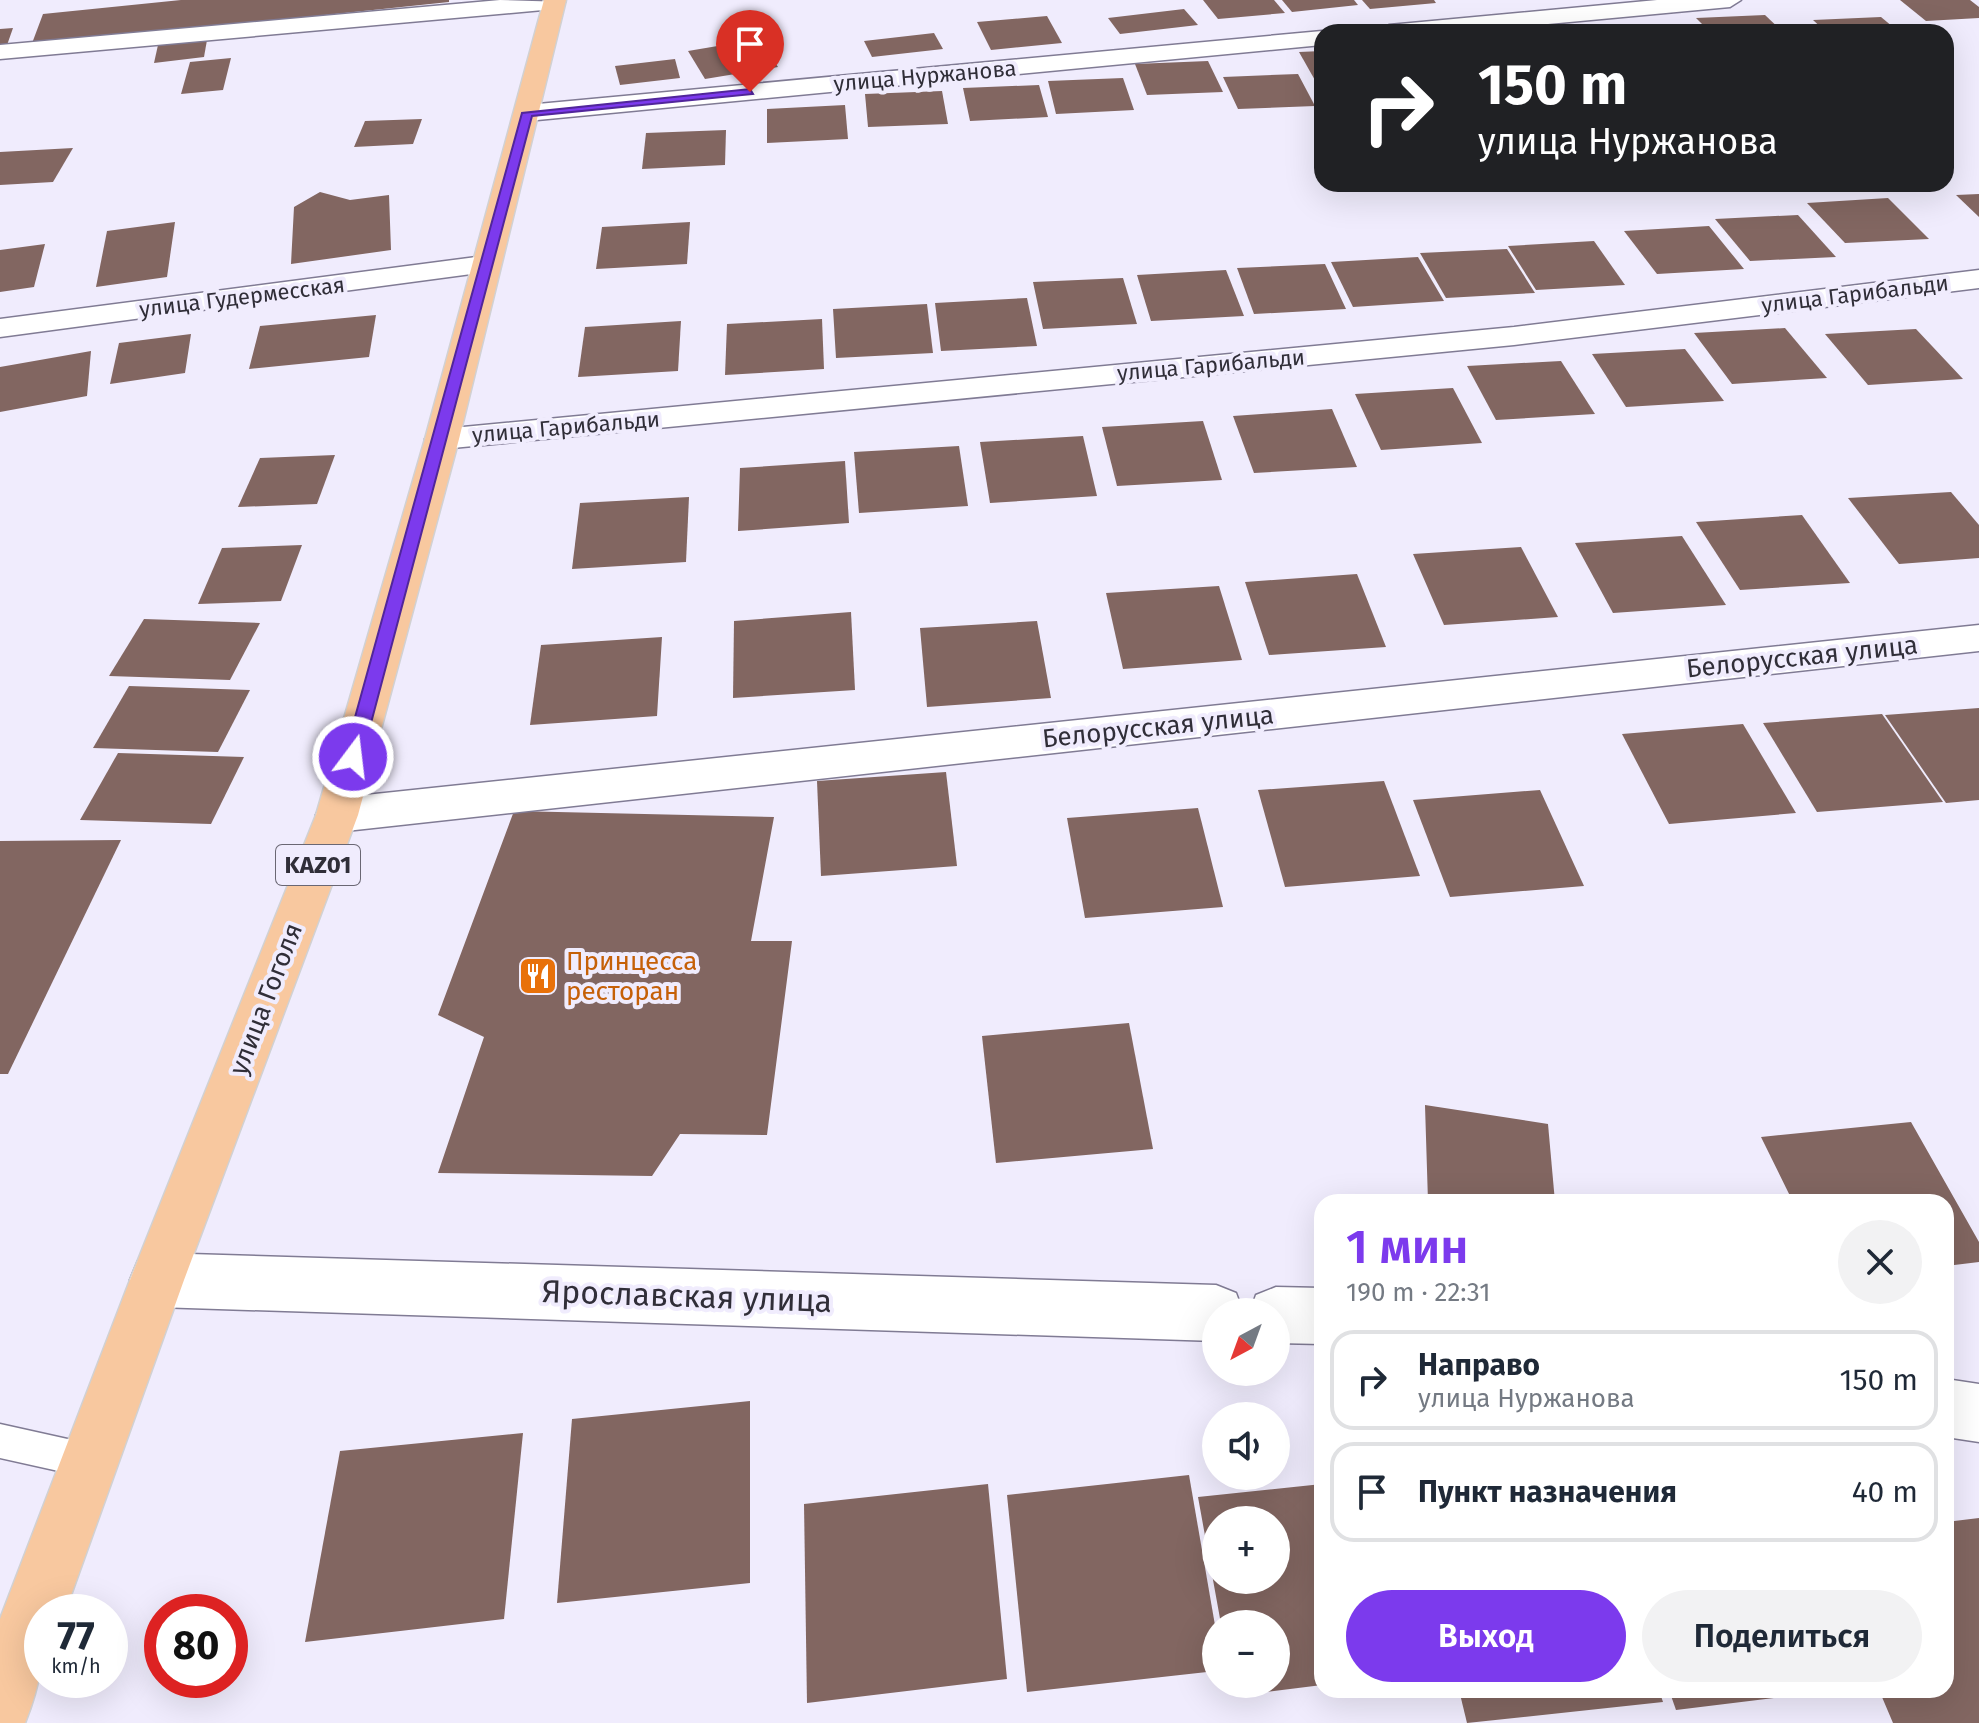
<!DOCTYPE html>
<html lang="ru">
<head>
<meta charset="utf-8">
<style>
  :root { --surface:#fff; --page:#f2f2f3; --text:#1f2937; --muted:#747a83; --line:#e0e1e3; --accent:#7c3aed }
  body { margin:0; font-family:"Fira Sans",sans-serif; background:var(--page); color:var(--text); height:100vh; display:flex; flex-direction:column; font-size:30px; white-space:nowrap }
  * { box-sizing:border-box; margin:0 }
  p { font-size:26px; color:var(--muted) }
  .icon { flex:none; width:44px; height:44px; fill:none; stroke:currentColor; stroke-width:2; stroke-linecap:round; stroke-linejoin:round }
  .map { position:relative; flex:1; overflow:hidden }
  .sheet { position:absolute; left:1314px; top:1194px; width:640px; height:504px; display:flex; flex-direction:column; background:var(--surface); border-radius:24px; box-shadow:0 8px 32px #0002 }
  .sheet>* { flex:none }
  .banner { position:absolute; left:1314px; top:24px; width:640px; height:168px; border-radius:24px; box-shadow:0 8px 32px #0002; background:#202124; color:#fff; overflow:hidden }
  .needle { width:52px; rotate:221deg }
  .fabs { position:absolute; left:1202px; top:1298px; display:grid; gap:16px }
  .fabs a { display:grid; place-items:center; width:88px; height:88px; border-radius:50%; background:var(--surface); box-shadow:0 8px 32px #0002; font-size:40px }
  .speed { position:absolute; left:24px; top:1594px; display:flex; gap:16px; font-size:40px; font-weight:700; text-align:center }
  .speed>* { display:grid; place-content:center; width:104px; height:104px; border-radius:50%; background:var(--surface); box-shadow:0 8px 32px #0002; line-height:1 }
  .speed small { font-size:20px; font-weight:400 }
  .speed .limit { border:12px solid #d22; background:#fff; color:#111 }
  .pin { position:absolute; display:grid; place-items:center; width:68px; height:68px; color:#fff; margin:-82px -34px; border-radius:50% 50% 50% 0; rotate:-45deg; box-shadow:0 0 8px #0007 }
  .pin .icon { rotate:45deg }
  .me { position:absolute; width:88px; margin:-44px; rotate:15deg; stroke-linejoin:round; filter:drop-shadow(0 0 6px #0008) }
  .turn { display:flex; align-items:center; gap:28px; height:168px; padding:0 32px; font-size:36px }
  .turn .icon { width:104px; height:104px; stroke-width:2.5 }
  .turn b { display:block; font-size:56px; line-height:68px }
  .round { display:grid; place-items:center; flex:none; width:84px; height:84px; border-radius:42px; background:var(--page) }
  .overview { display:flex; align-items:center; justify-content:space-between; height:136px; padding:0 32px }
  h1 { font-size:48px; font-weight:600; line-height:60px; color:var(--accent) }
  .primary-button { display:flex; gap:16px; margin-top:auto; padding:16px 32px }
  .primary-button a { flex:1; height:92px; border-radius:48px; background:var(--accent); color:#fff; font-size:32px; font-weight:600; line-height:92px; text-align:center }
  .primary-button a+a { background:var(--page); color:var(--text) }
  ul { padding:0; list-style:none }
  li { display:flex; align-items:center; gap:24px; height:100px; margin:0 16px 12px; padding:0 16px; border:4px solid var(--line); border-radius:24px }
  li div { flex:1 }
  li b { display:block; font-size:30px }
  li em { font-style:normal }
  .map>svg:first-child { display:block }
</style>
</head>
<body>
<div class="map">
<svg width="1979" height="1723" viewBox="0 0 1979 1723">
  <rect width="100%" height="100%" fill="#f0ecfd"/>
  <g fill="#826661" fill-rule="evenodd">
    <path d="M 181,0 L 449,0 L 449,2 L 31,46 L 43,14 Z"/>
    <path d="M 1203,0 L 1274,0 L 1285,13 L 1218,19 Z"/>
    <path d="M 1282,0 L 1354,0 L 1358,5 L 1292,12 Z"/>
    <path d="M 1362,0 L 1434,0 L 1436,3 L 1370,9 Z"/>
    <path d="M 1900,0 L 1970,0 L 1979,7 L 1979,18 L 1926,21 Z"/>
    <path d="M 1184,9 L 1198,25 L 1120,34 L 1108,18 Z"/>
    <path d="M 1765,15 L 1783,32 L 1710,32 L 1696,18 Z"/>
    <path d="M 1047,16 L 1062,43 L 991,50 L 977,22 Z"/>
    <path d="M 1881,17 L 1899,32 L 1826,32 L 1813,20 Z"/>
    <path d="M 13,28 L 6,48 L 0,48 L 0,29 Z"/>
    <path d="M 934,33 L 943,49 L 872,57 L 864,41 Z"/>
    <path d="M 759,39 L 778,67 L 705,79 L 688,51 Z"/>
    <path d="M 207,40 L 204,57 L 154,63 L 158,45 Z"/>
    <path d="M 1322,51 L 1322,82 L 1316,82 L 1299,52 Z"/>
    <path d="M 231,58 L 223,90 L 181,94 L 190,62 Z"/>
    <path d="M 675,59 L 680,78 L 620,85 L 615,66 Z"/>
    <path d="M 1208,61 L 1223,92 L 1147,95 L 1135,64 Z"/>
    <path d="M 1298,74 L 1315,106 L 1238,109 L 1223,77 Z"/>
    <path d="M 1123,78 L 1134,110 L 1056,114 L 1048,81 Z"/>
    <path d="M 1039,85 L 1048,117 L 970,121 L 963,88 Z"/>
    <path d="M 942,91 L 948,124 L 868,127 L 865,94 Z"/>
    <path d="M 845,105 L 848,139 L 767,143 L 767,109 Z"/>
    <path d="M 422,119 L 413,144 L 354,147 L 365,121 Z"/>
    <path d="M 726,130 L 725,165 L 642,169 L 646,133 Z"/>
    <path d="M 73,148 L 53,182 L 0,185 L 0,152 Z"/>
    <path d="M 320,192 L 350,200 L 389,195 L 391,250 L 291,264 L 294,207 Z"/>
    <path d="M 1979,194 L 1979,217 L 1956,195 Z"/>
    <path d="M 1888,198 L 1929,239 L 1845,243 L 1807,203 Z"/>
    <path d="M 1798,215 L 1836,257 L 1750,261 L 1715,219 Z"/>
    <path d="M 175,222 L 167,277 L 96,287 L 107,231 Z"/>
    <path d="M 690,222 L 687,264 L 596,269 L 602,227 Z"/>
    <path d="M 1709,226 L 1744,269 L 1657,274 L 1624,231 Z"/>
    <path d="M 1594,241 L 1625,285 L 1536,290 L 1508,246 Z"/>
    <path d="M 45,244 L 34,287 L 0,292 L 0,250 Z"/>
    <path d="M 1507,249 L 1535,293 L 1446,298 L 1420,253 Z"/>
    <path d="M 1418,257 L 1444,301 L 1353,307 L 1331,262 Z"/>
    <path d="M 1325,264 L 1346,309 L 1254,314 L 1237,268 Z"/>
    <path d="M 1226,270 L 1244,316 L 1151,321 L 1137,275 Z"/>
    <path d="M 1123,278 L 1137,324 L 1043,329 L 1033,282 Z"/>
    <path d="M 1027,298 L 1037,346 L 941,351 L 935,303 Z"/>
    <path d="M 927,304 L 933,353 L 836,358 L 833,309 Z"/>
    <path d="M 376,315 L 369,357 L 249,369 L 260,326 Z"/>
    <path d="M 822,319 L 824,369 L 725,375 L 727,324 Z"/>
    <path d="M 681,321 L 678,371 L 578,377 L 585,327 Z"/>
    <path d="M 1785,328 L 1827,378 L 1732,384 L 1694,333 Z"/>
    <path d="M 1916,329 L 1963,379 L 1868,385 L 1825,334 Z"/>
    <path d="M 191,334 L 185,373 L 110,384 L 119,343 Z"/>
    <path d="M 1685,349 L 1724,401 L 1626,407 L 1592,354 Z"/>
    <path d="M 91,351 L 87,396 L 0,412 L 0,367 Z"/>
    <path d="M 1561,361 L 1595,414 L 1496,420 L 1467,366 Z"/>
    <path d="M 1453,388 L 1482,443 L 1381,450 L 1355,394 Z"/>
    <path d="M 1332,409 L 1357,467 L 1254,473 L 1233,416 Z"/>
    <path d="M 1203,421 L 1222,480 L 1117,486 L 1102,427 Z"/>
    <path d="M 1083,436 L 1097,496 L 990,503 L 980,442 Z"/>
    <path d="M 959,446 L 968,506 L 859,513 L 854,452 Z"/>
    <path d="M 335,455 L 317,504 L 238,507 L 260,458 Z"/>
    <path d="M 845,461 L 849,523 L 738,531 L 740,468 Z"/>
    <path d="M 1951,492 L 1979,525 L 1979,558 L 1899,564 L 1848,498 Z"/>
    <path d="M 689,497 L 686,562 L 572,569 L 580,503 Z"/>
    <path d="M 1802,515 L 1850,583 L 1740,590 L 1696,522 Z"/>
    <path d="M 1682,536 L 1726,605 L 1613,613 L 1575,543 Z"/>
    <path d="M 302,545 L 281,601 L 198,604 L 222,548 Z"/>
    <path d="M 1521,547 L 1558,617 L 1444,625 L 1413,554 Z"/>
    <path d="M 1357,574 L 1386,647 L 1269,655 L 1245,582 Z"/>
    <path d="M 1219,586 L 1242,660 L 1123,669 L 1106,593 Z"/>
    <path d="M 851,612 L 855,690 L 733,698 L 734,621 Z"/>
    <path d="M 144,619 L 260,623 L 230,680 L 109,676 Z"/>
    <path d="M 1037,621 L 1051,698 L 927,707 L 920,628 Z"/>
    <path d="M 662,637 L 657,716 L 530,725 L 541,645 Z"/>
    <path d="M 129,686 L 250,690 L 218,752 L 93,748 Z"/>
    <path d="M 1979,708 L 1979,800 L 1946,803 L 1885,715 Z"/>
    <path d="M 1882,714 L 1943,802 L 1817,812 L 1763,723 Z"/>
    <path d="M 1743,724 L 1796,813 L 1669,824 L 1622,734 Z"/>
    <path d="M 118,753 L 244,757 L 211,824 L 80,820 Z"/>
    <path d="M 946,772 L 957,866 L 821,876 L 817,781 Z"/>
    <path d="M 1384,781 L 1420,876 L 1285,887 L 1258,790 Z"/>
    <path d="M 1540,790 L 1584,886 L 1450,897 L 1413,800 Z"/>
    <path d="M 1198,808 L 1223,907 L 1085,918 L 1067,818 Z"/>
    <path d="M 514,811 L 774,817 L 751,941 L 792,941 L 767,1135 L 680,1134 L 652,1176 L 438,1173 L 484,1037 L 438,1015 Z"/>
    <path d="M 121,840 L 8,1074 L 0,1074 L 0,841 Z"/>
    <path d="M 1129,1023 L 1153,1149 L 996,1163 L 982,1036 Z"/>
    <path d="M 1425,1105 L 1548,1124 L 1555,1202 L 1428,1202 Z"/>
    <path d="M 1911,1122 L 1979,1242 L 1979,1262 L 1946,1266 L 1946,1202 L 1793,1202 L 1761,1137 Z"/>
    <path d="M 750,1401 L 750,1583 L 557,1603 L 572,1419 Z"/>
    <path d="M 523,1433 L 504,1619 L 305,1642 L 340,1451 Z"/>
    <path d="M 1189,1475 L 1216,1631 L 1216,1671 L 1027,1692 L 1007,1495 Z"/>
    <path d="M 988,1484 L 1007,1679 L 807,1703 L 804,1504 Z"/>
    <path d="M 1322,1484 L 1322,1685 L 1233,1696 L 1231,1684 L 1276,1684 L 1276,1624 L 1221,1624 L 1198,1497 ZM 1216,1520 L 1276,1520 L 1276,1580 L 1216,1580 Z"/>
    <path d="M 1979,1518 L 1979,1723 L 1893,1723 L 1879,1690 L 1946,1690 L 1946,1522 Z"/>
    <path d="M 1459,1690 L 1659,1690 L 1663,1702 L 1467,1723 Z"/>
    <path d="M 1669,1690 L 1824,1690 L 1824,1692 L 1676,1710 Z"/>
  </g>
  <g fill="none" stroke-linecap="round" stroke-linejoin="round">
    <g stroke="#807b94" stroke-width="3">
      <path id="service" d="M 0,1424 L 90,1444 L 102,1449 L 107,1461 L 102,1473 L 90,1478 L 0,1458 Z"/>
    </g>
    <g stroke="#807b94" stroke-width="3">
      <g id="minor">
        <path d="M 500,0 L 565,2 L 554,9 L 0,59 L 0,45 Z"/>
        <path d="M 1657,0 L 1741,0 L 1730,7 L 1463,32 L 1377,32 L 1389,25 Z"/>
        <path d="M 1322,31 L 1326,32 L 1322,32 L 1322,45 L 527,121 L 514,113 L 527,105 Z"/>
        <path d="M 484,256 L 494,259 L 499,265 L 494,271 L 0,337 L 0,319 Z"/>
        <path d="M 1979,625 L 1979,651 L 337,832 L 322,827 L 316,815 L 322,803 L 337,798 Z"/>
        <path d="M 157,1253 L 1216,1285 L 1236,1293 L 1243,1312 L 1216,1312 L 1216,1341 L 157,1307 L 138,1299 L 130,1280 L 138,1261 Z"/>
        <path d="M 1276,1287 L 1322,1288 L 1322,1344 L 1276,1343 L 1276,1312 L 1250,1312 L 1256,1295 Z"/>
        <path d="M 1946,1379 L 1979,1384 L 1979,1442 L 1946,1437 Z"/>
      </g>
    </g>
    <g stroke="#807b94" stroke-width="3">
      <path id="tertiary" d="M 1979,270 L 1979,288 L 1514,345 L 442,449 L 430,446 L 425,439 L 430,432 L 442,429 L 1514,327 Z"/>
    </g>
    <g stroke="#d1d1d3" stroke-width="3">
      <path id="trunk" d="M 544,0 L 566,0 L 459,439 L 358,815 L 184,1280 L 65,1612 L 42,1612 C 42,1660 43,1678 25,1723 L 0,1723 L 0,1619 L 130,1280 L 316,815 L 425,439 Z"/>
    </g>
    <use href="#service" fill="#fff" fill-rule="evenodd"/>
    <use href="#minor" fill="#fff" fill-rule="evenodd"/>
    <use href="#tertiary" fill="#fff" fill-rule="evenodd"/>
    <use href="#trunk" fill="#f8c89f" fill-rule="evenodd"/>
  </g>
  <path fill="#7c3aed" stroke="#51269a" stroke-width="2" d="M 750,89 L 753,94 L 532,116 L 362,757 L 353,764 L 347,762 L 344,757 L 522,113 Z"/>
  <defs>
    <g id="restaurant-square" transform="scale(2)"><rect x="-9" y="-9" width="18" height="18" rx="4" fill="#e8710a" stroke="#f0ecfd"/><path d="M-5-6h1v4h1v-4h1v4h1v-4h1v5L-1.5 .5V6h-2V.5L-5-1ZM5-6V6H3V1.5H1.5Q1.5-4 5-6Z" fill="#fff"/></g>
  </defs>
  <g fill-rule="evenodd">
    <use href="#restaurant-square" x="538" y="976"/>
  </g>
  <g text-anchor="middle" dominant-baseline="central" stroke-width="8" stroke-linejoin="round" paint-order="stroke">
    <g font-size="22" fill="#302e38" stroke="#f0ecfd">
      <text transform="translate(925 76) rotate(-5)">улица Нуржанова</text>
      <text transform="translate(1855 294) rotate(-7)">улица Гарибальди</text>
      <text transform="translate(242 297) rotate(-7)">улица Гудермесская</text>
      <text transform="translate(1211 365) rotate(-5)">улица Гарибальди</text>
      <text transform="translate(566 427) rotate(-5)">улица Гарибальди</text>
    </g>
    <rect fill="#f0ecfd" stroke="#6a6773" stroke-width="2" x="276" y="845" width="84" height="40" rx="6"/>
    <g font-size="24" font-weight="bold" fill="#302e38">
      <text x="318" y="865">KАZ01</text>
    </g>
    <g font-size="26" fill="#302e38" stroke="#f0ecfd">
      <text transform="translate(1802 657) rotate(-6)">Белорусская улица</text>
      <text transform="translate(1158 727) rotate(-6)">Белорусская улица</text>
      <text transform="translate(266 999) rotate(-69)">улица Гоголя</text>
    </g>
    <g font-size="26" fill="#c56008" stroke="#f0ecfd" text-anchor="start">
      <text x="566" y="961">Принцесса<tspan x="566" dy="30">ресторан</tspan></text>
    </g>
    <g font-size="32" fill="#302e38" stroke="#f0ecfd">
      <text transform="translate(687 1296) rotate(2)">Ярославская улица</text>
    </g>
  </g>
</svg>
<div class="fabs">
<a><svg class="needle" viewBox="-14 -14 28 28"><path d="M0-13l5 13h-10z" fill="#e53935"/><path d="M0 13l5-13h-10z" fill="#747a83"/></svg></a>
<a><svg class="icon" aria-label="sound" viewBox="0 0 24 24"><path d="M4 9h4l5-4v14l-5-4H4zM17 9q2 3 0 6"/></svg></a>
<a>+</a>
<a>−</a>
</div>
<div class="speed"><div>77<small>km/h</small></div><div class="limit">80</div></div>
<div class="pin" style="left:750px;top:92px;background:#d93025"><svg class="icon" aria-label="arrive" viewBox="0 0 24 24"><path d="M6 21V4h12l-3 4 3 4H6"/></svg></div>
<svg class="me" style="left:353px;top:757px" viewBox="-20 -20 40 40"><circle r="17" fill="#7c3aed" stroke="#fff" stroke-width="3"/><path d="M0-11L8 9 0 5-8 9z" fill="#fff"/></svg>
<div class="banner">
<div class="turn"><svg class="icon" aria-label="right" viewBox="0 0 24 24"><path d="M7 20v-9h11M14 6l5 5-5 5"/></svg><div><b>150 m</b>улица Нуржанова</div></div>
</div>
<section class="sheet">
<div class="overview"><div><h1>1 мин</h1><p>190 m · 22:31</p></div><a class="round"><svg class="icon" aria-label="close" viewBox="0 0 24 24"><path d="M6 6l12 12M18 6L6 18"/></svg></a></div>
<ul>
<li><svg class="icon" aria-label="right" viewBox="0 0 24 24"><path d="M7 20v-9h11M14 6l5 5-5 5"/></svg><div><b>Направо</b><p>улица Нуржанова</p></div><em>150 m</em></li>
<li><svg class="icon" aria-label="arrive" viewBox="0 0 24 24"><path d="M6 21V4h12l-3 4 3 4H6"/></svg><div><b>Пункт назначения</b></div><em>40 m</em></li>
</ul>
<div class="primary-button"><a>Выход</a><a>Поделиться</a></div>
</section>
</div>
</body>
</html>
